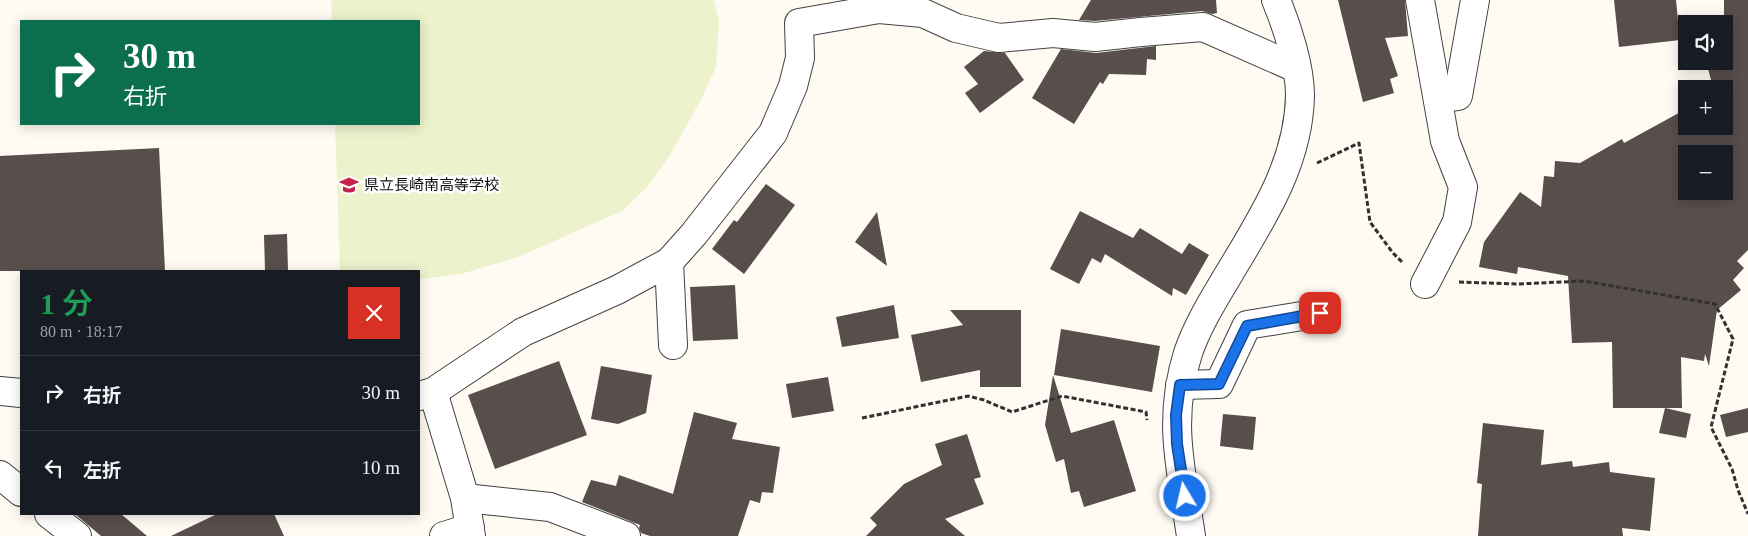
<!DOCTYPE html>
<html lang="ja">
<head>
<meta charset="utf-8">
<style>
  :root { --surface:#171b24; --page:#242831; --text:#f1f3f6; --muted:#9ea1a6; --line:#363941 }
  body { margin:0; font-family:"Times New Roman","Noto Sans JP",serif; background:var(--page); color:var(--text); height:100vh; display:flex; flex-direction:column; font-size:19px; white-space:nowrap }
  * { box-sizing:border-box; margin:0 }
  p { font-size:16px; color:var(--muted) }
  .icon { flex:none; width:28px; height:28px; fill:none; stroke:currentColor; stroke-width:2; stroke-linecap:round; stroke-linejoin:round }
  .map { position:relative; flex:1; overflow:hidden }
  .sheet { position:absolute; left:20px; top:270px; width:400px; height:245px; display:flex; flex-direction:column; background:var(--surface); border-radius:0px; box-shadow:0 2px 12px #0003 }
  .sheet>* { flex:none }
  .banner { position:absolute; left:20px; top:20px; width:400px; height:105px; border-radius:0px; box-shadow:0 2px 12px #0003; background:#0b6e4f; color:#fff; overflow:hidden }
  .controls { position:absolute; left:1678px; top:15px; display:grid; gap:10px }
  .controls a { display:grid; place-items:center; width:55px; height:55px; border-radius:0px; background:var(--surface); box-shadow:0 2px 12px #0003; font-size:25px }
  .pin { position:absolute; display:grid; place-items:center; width:42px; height:42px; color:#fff; margin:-21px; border-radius:10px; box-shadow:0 2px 8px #0006 }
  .me { position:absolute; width:55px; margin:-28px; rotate:351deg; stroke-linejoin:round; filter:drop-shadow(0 0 4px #0008) }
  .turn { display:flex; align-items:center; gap:18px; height:105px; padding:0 20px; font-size:22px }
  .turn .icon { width:65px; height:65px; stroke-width:2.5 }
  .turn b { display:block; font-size:35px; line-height:42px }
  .round { display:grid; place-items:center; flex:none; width:52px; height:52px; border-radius:0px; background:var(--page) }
  .head { display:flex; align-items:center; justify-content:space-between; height:85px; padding:0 20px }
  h1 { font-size:30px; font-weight:600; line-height:38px; color:#1e9e55 }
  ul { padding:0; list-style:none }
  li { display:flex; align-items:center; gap:15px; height:75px; padding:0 20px; border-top:1px solid var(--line) }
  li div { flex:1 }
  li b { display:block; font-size:19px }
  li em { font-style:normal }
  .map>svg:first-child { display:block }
</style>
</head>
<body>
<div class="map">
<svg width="1748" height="536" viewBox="0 0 1748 536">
  <rect width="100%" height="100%" fill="#fffaf2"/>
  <path fill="#ecf2cc" d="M 331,0 L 714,0 L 719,21 L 716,67 L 702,98 L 670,155 L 647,187 L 622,211 L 518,257 L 461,274 L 419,279 L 419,271 L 340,271 L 335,124 L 419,124 L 419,21 L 332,21 Z"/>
  <g fill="#584e4b" fill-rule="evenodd">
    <path d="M 1091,0 L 1216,0 L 1217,13 L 1212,14 L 1202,11 L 1095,21 L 1079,20 Z"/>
    <path d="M 1338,0 L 1405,0 L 1408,36 L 1385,38 L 1398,76 L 1390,79 L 1394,93 L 1363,102 Z"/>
    <path d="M 1614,0 L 1676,0 L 1680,40 L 1619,47 Z"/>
    <path d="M 1724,0 L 1748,0 L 1748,250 L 1737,261 L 1744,268 L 1733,280 L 1741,290 L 1717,310 L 1709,366 L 1705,354 L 1704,361 L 1681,357 L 1682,408 L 1613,408 L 1612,342 L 1572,343 L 1568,276 L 1518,267 L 1517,274 L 1479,267 L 1484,242 L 1520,192 L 1541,207 L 1544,176 L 1554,177 L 1555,161 L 1580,163 L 1622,139 L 1624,143 L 1686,109 L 1686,126 L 1724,126 L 1724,89 L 1709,89 L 1708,85 L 1712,84 L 1706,61 L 1724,61 ZM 1686,154 L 1724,154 L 1724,191 L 1686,191 Z"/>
    <path d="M 1156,46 L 1156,60 L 1147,59 L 1146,75 L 1109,74 L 1103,84 L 1100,82 L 1074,124 L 1032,98 L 1061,49 L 1096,53 Z"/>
    <path d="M 984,51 L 1005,53 L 1024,80 L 980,113 L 965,93 L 978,84 L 964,67 Z"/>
    <path d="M 159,148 L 165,271 L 0,271 L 0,156 Z"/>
    <path d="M 766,184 L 795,205 L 744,274 L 712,249 L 734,220 L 737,222 Z"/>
    <path d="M 1080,211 L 1133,238 L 1140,228 L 1182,254 L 1189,243 L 1209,255 L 1186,295 L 1173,288 L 1172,296 L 1105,254 L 1101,263 L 1092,258 L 1079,284 L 1050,269 Z"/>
    <path d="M 877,212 L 887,266 L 855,242 Z"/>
    <path d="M 287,234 L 288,271 L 265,271 L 264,235 Z"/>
    <path d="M 735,285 L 738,339 L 693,341 L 690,287 Z"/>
    <path d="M 894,305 L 899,338 L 842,347 L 836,317 Z"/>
    <path d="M 950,310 L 1021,310 L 1021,387 L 980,387 L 980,370 L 921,382 L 911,335 L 963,325 Z"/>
    <path d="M 1061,329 L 1160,346 L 1152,392 L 1054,375 Z"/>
    <path d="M 559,361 L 587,435 L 495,469 L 468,395 Z"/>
    <path d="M 601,366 L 652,375 L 646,413 L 618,424 L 591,419 Z"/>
    <path d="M 1053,375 L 1071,433 L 1114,420 L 1136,491 L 1084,507 L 1079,491 L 1071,493 L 1064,459 L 1056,462 L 1045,425 Z"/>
    <path d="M 828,377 L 834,411 L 792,418 L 786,384 Z"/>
    <path d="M 1665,408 L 1691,414 L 1686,438 L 1659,433 Z"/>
    <path d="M 1748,408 L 1748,432 L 1726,437 L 1720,415 Z"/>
    <path d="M 694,412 L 737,423 L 732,439 L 780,447 L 773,493 L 762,492 L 760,503 L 750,500 L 738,536 L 650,536 L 641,533 L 639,528 L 640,525 L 582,502 L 591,480 L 616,486 L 619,475 L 673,494 Z"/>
    <path d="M 1223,414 L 1256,417 L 1253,450 L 1220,446 Z"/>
    <path d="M 1483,423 L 1544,430 L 1541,465 L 1572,461 L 1573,467 L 1609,462 L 1610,472 L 1655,478 L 1650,531 L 1622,528 L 1623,536 L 1478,536 L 1482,484 L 1477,483 Z"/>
    <path d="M 967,434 L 981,477 L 974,479 L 984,504 L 945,519 L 965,536 L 866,536 L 877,525 L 870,518 L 904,484 L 942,465 L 935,444 Z"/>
    <path d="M 75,514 L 121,514 L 147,536 L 101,536 Z"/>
    <path d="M 217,514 L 274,514 L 284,536 L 171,536 Z"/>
  </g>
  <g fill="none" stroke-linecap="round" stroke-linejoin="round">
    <g stroke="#424242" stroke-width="30">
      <g id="minor">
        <path d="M 1420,0 L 1445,141 L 1463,187 L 1457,222 L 1425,284"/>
        <path d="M 1438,98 L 1458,96 L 1475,0"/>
        <path d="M 669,262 L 673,345"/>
        <path d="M 1180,385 L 1219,384 L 1247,325 L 1320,313"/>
        <path d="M 0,391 L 21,393"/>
        <path d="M 433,392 L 465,498 L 471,536"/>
        <path d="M 419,396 L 433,392 L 523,332 L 617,290 L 669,262 L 694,234 L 773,133 L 793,86 L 800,58 L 799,23 L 879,9 L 923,13 L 956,28 L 999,38 L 1053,33 L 1095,37 L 1141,32 L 1203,27 L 1296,68"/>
        <path d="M 0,475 L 21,492"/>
        <path d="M 465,498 L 550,507 L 626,536"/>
        <path d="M 49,514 L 77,536"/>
        <path d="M 444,536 L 470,528"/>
        <path d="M 1191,536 C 1181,469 1167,420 1188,353 C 1198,324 1214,299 1230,272 C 1263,217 1299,162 1300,95 C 1300,67 1287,26 1276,0"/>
      </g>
    </g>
    <g stroke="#313131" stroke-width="3" stroke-dasharray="5 2.5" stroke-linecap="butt">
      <path d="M 1317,163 L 1359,143 L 1370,222 L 1393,253 L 1403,263"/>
      <path d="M 1459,282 L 1518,284 L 1584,281 L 1715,304 L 1733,339 L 1711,427 L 1732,469 L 1738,490 L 1748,514"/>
      <path d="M 862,418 L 968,396 L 984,400 L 1012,412 L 1062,396 L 1146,412 L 1147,420"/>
    </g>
    <use href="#minor" stroke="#fff" stroke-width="28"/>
  </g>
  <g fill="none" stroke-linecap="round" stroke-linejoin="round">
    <g stroke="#114b97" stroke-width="12">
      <path id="route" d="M 1185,496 L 1177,444 L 1176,415 L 1180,385 L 1219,384 L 1247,326 L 1320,313"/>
    </g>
    <use href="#route" stroke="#1a73e8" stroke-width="9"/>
  </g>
  <defs>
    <g id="school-bare" transform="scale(1.5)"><path d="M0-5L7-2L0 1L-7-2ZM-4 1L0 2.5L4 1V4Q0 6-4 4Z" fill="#c4234b" stroke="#fff" stroke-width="2.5" paint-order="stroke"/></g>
  </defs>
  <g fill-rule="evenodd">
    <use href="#school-bare" x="349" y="185"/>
  </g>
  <g text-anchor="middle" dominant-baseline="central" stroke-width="5" stroke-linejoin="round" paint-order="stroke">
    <g font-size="15" fill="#0f0f0f" stroke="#fff" text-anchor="start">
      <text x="364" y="185">県立長崎南高等学校</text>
    </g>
  </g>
</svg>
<div class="controls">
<a><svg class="icon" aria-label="sound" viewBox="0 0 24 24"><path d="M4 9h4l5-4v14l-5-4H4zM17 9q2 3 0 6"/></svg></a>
<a>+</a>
<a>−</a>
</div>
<div class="pin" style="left:1320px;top:313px;background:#d93025"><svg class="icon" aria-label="arrive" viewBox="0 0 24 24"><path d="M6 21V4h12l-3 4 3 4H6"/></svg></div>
<svg class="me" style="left:1185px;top:496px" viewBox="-20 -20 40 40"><circle r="17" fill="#1a73e8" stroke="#fff" stroke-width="3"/><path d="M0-11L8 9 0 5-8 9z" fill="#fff"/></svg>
<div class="banner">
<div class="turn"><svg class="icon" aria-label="right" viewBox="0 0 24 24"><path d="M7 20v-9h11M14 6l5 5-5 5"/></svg><div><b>30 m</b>右折</div></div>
</div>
<section class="sheet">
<div class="head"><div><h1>1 分</h1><p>80 m · 18:17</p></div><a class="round" style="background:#d93025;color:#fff"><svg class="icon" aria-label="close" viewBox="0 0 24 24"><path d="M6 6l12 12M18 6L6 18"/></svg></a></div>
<ul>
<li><svg class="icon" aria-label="right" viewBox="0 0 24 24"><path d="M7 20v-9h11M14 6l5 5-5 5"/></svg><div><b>右折</b></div><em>30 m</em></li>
<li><svg class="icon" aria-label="left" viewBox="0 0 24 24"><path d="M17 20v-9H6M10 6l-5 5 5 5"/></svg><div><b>左折</b></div><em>10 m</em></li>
</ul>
</section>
</div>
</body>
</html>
